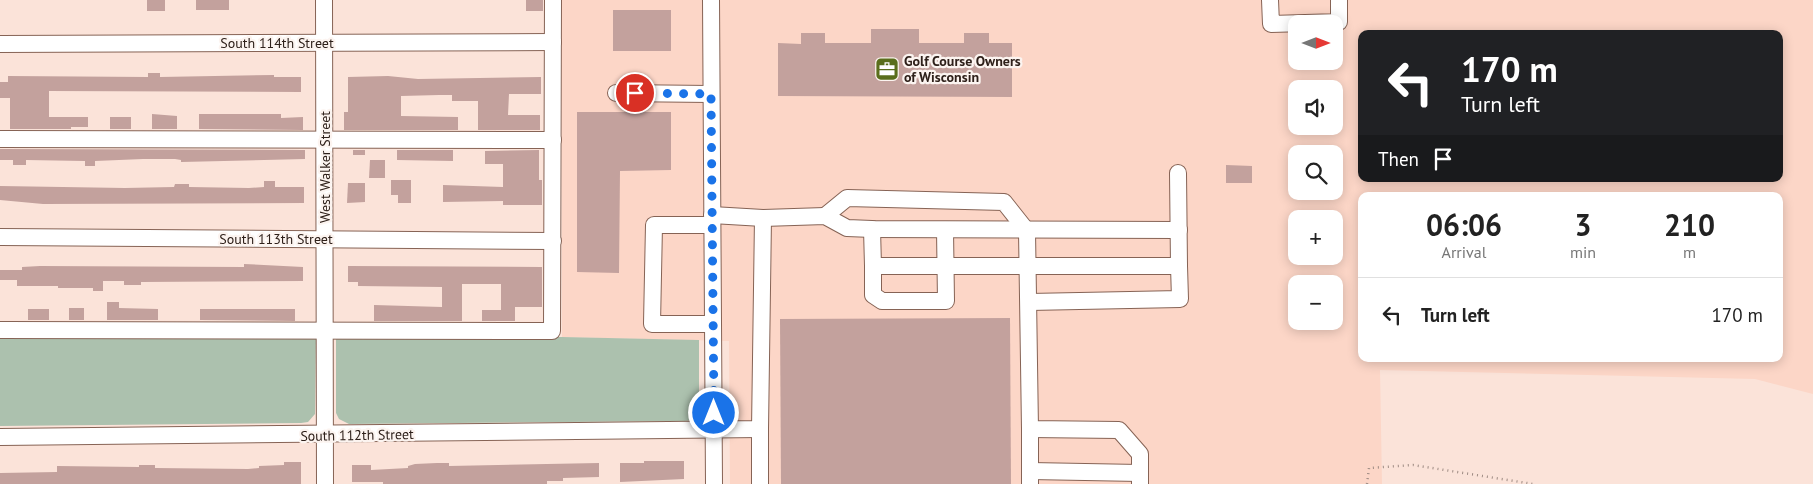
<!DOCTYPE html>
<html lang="en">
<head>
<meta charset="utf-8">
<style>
  :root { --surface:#fff; --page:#f2f2f2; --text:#222; --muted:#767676; --line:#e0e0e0 }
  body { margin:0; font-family:"PT Sans",sans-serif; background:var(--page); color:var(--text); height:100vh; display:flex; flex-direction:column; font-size:19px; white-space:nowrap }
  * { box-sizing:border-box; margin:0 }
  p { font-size:16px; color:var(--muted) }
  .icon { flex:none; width:28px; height:28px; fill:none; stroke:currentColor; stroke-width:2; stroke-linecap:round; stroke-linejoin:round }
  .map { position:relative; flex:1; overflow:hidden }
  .details { position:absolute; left:1358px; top:192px; width:425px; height:170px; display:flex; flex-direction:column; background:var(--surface); border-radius:10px; box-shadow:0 2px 12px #0003 }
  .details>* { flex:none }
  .hud { position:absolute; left:1358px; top:30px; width:425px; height:152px; border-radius:10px; box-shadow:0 2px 12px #0003; background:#202124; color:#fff; overflow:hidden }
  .needle { width:32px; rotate:90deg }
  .tools { position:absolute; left:1288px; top:15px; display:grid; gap:10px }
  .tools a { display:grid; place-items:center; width:55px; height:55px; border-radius:10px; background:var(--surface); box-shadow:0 2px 12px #0003; font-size:25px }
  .pin { position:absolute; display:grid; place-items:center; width:42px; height:42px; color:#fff; margin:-21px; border:2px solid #fff; border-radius:50%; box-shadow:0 1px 5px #0007 }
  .me { position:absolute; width:55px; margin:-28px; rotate:0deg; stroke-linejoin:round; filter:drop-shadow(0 0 4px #0008) }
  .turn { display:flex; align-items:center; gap:18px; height:105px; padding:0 20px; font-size:22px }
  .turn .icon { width:65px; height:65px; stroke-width:2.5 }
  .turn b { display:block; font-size:35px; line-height:42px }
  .then { display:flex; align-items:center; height:48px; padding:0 20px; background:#0003; gap:10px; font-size:19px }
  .eta { display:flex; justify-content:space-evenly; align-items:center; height:85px; text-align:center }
  .eta b { font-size:30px; font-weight:600; line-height:35px }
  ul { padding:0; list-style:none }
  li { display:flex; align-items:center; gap:15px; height:75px; padding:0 20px; border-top:1px solid var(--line) }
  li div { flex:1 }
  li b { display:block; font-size:19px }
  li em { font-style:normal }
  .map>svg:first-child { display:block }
</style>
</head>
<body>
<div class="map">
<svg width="1813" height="484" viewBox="0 0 1813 484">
  <rect width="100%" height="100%" fill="#fbe3d9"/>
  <path fill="#fcd6c7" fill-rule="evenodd" d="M 562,0 L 1813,0 L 1813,394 L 1755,379 L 1380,370 L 1382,484 L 730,484 L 729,341 L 562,337 ZM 1296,24 L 1334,24 L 1334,61 L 1296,61 ZM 1361,34 L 1779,34 L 1779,179 L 1361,179 ZM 1296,89 L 1334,89 L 1334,126 L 1296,126 ZM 1296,154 L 1334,154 L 1334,191 L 1296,191 ZM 1361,196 L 1779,196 L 1779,359 L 1361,359 ZM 1296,219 L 1334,219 L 1334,256 L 1296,256 ZM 1296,284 L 1334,284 L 1334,321 L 1296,321 Z"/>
  <g fill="#acc1ae">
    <path d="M 0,335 L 316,337 L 315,414 L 308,422 L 301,423 L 0,426 Z"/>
    <path d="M 336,337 L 562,337 L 699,340 L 699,411 L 693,420 L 685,421 L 349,424 L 339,419 L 336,413 Z"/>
  </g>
  <g fill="#c3a19d">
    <rect x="147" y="0" width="18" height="11"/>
    <rect x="196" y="0" width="33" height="10"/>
    <rect x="526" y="0" width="17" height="11"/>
    <rect x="613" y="10" width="58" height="41"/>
    <path d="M 871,29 L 919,29 L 919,43 L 964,43 L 964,33 L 989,33 L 989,43 L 1012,43 L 1012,97 L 778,96 L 778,43 L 801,44 L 801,33 L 825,33 L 825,43 L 871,43 Z"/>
    <path d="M 148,73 L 160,73 L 160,77 L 274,75 L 274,77 L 301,77 L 301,92 L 49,91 L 49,117 L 88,117 L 88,127 L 71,127 L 71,129 L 10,129 L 10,98 L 0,98 L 0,82 L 8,82 L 8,76 L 148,77 Z"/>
    <path d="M 388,76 L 418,79 L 541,77 L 541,94 L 509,94 L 508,115 L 540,115 L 540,130 L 478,130 L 478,101 L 452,101 L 452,95 L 439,95 L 401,96 L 401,116 L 458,117 L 458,130 L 344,130 L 344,112 L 348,112 L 348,77 Z"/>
    <path d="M 577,112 L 671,112 L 671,170 L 620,171 L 619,273 L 577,272 Z"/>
    <path d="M 152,114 L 177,116 L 177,129 L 152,129 Z"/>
    <path d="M 199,114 L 281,114 L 281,118 L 303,117 L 303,130 L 199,129 Z"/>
    <rect x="110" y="117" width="21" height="12"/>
    <path d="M 0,149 L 305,150 L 305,159 L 181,162 L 181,160 L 175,159 L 143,159 L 95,161 L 95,166 L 85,166 L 85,161 L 26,160 L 26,165 L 13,165 L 13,160 L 0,160 Z"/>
    <rect x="353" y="150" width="12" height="5"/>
    <path d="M 397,150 L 453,150 L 453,161 L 397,160 Z"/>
    <path d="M 539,150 L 539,180 L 542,180 L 542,205 L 503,205 L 503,201 L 443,202 L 443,185 L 503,187 L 503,164 L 485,164 L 485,151 Z"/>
    <path d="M 370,160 L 385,160 L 385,178 L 369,178 Z"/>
    <path d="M 1226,165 L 1252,166 L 1252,183 L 1226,183 Z"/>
    <path d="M 391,180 L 411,180 L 411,203 L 398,203 L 398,195 L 391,195 Z"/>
    <path d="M 264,181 L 275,181 L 275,187 L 304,187 L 304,203 L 43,204 L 0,200 L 0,186 L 125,188 L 174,187 L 175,184 L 189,184 L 189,187 L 249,188 L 264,187 Z"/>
    <path d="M 348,183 L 365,183 L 365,202 L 347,203 Z"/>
    <path d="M 244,264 L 303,267 L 303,281 L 141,282 L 141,285 L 124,285 L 124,281 L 103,281 L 103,291 L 93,291 L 93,288 L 58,288 L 58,286 L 17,286 L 17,280 L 0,280 L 0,270 L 22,270 L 22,267 L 40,266 L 244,267 Z"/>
    <path d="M 348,266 L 542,267 L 542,307 L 515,307 L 515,321 L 482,321 L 482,310 L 501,310 L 501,284 L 462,284 L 462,321 L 374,321 L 374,305 L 442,307 L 442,287 L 358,286 L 358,282 L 348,282 Z"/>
    <path d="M 107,302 L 119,302 L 119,308 L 158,309 L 158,320 L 107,320 Z"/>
    <rect x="69" y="308" width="15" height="12"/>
    <rect x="28" y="309" width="21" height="11"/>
    <path d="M 200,309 L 295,309 L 295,321 L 200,320 Z"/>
    <path d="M 1010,318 L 1011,484 L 781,484 L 780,319 Z"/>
    <path d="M 644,461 L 684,461 L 684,479 L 620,482 L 620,463 L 644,463 Z"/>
    <path d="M 284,462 L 301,462 L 301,484 L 0,484 L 0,473 L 57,472 L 57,466 L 139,467 L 139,465 L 155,465 L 155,468 L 248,469 L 259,468 L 259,466 L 284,465 Z"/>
    <path d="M 437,463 L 449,463 L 449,466 L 599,463 L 599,477 L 563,478 L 563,481 L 547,481 L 547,484 L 383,484 L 383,482 L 352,482 L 352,465 L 371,465 L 371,470 L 408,468 L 408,466 L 415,464 Z"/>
  </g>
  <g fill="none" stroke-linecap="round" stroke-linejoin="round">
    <g stroke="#866355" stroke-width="18">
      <g id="minor">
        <path d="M 324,0 L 325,484"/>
        <path d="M 711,0 L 714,484"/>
        <path d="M 1270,0 L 1271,24 L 1339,22 L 1339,0"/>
        <path d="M 0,44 L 553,42"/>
        <path d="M 616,93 L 711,94"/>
        <path d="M 0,139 L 553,140"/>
        <path d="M 712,215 L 763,218 L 825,216 L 847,228 L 872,229 L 1179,230"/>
        <path d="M 825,216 L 847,198 L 1004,202 L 1027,231 L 1030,429 L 1119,430 L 1140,454 L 1140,484"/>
        <path d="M 712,225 L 654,225 L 652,324 L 713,324"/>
        <path d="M 872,229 L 873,266 L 1179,266 L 1178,173"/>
        <path d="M 0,237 L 553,241"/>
        <path d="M 873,266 L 873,295 L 882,301 L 946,301 L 945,230"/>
        <path d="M 1029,302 L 1180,299 L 1179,266"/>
        <path d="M 0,330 L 552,331 L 553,0"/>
        <path d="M 0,437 L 760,429 L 763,218"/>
        <path d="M 1030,471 L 1140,473"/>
        <path d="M 760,484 L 760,429"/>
        <path d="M 1030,484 L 1030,429"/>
      </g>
    </g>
    <path stroke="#9e8b83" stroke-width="2.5" stroke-dasharray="1 4" stroke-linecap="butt" d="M 1367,484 L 1369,468 L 1413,465 L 1533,484"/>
    <use href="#minor" stroke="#fff" stroke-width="16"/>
  </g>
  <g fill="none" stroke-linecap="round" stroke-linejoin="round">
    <path stroke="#1a73e8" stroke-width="9" stroke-dasharray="0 16.2" d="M 635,93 L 711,94 L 714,413"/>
  </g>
  <defs>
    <g id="office-square" transform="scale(1.25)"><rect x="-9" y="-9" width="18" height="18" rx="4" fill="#5a6e1c" stroke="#fcf4f0"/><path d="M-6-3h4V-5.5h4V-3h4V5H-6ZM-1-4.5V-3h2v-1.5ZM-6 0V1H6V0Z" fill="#fff"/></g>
  </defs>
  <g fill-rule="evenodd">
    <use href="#office-square" x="887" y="69"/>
  </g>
  <g text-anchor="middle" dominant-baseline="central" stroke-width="4.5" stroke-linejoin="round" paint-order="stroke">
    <g font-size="14" fill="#2e201a" stroke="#fcf4f0">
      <text x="277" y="43">South 114th Street</text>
      <text transform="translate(325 167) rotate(-90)">West Walker Street</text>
      <text x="276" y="239">South 113th Street</text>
      <text transform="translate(357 435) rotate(-1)">South 112th Street</text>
    </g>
    <g font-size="14" font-weight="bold" fill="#2e201a" stroke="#fcf4f0" text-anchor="start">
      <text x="904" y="61">Golf Course Owners<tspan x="904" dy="16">of Wisconsin</tspan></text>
    </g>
  </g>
</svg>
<div class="tools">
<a><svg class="needle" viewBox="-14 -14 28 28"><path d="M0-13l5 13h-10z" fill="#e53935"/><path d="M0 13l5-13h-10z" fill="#767676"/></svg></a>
<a><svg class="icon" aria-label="sound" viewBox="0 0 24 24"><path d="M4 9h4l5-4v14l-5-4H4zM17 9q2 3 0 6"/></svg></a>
<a><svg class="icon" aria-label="search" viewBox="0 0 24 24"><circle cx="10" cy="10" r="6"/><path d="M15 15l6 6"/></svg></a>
<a>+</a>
<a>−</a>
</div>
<div class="pin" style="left:635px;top:93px;background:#d93025"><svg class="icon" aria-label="arrive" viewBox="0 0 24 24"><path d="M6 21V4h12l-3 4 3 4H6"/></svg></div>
<svg class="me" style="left:714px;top:413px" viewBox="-20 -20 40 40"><circle r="17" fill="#1a73e8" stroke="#fff" stroke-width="3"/><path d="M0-11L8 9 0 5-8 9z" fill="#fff"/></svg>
<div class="hud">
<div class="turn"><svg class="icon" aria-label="left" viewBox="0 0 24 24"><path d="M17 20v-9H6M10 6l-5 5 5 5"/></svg><div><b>170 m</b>Turn left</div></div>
<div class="then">Then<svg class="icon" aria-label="arrive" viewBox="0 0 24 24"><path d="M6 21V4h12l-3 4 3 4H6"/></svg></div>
</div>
<section class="details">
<div class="eta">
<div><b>06:06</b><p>Arrival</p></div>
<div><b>3</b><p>min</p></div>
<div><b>210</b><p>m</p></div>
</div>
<ul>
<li><svg class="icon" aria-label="left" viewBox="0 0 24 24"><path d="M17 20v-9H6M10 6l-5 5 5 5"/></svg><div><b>Turn left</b></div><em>170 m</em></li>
</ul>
</section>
</div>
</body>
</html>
